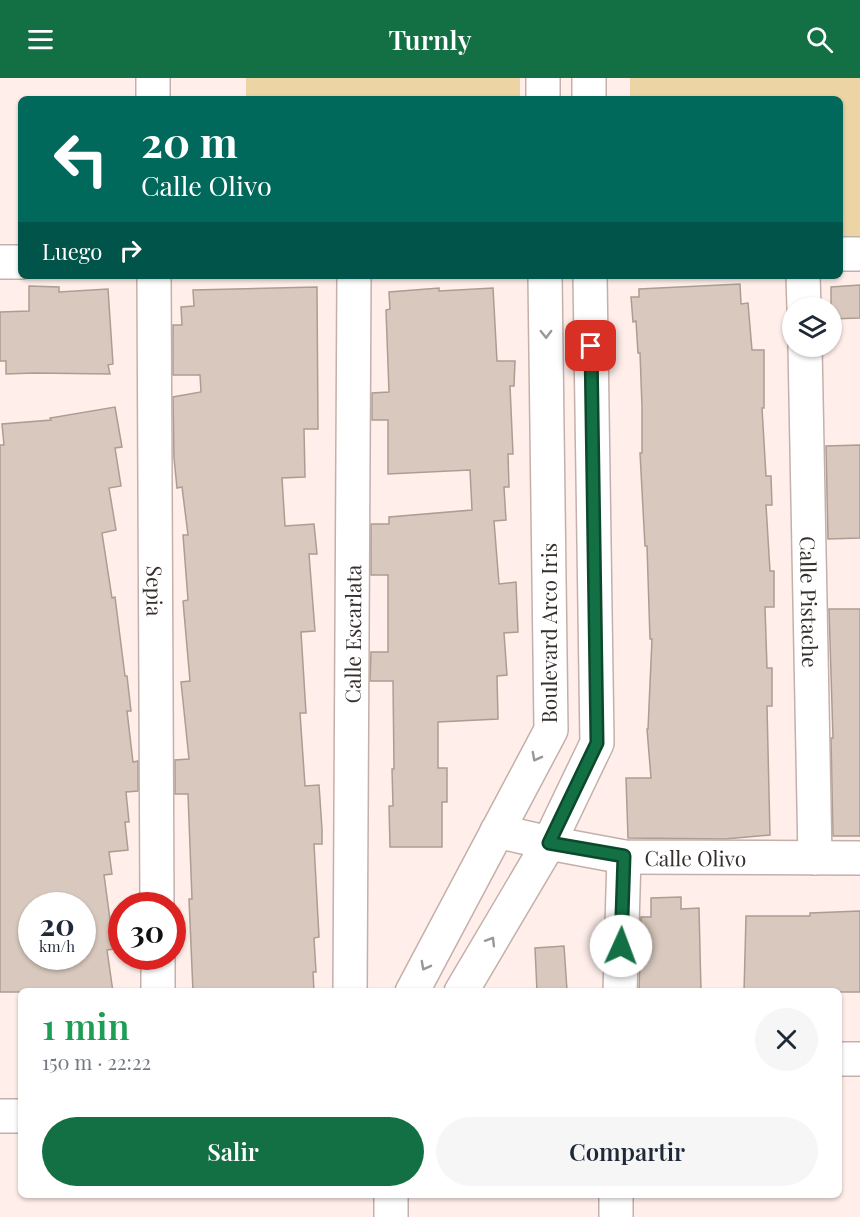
<!DOCTYPE html>
<html lang="es">
<head>
<meta charset="utf-8">
<style>
  :root { --surface:#fff; --page:#f6f6f7; --text:#1f2937; --muted:#747a83; --accent:#137044 }
  body { margin:0; font-family:"Playfair Display",serif; background:var(--page); color:var(--text); height:100vh; display:flex; flex-direction:column; font-size:22px; white-space:nowrap }
  * { box-sizing:border-box; margin:0 }
  p { font-size:20px; color:var(--muted) }
  .icon { flex:none; width:33px; height:33px; fill:none; stroke:currentColor; stroke-width:2; stroke-linecap:round; stroke-linejoin:round }
  .map { position:relative; flex:1; overflow:hidden }
  .details { position:absolute; left:18px; top:910px; width:824px; height:210px; display:flex; flex-direction:column; background:var(--surface); border-radius:9px; box-shadow:0 2px 4px #0004 }
  .details>* { flex:none }
  .guide { position:absolute; left:18px; top:18px; width:825px; height:183px; border-radius:9px; box-shadow:0 2px 4px #0004; background:#00695c; color:#fff; overflow:hidden }
  .controls { position:absolute; left:782px; top:219px; display:grid; gap:12px }
  .controls a { display:grid; place-items:center; width:60px; height:60px; border-radius:50%; background:var(--surface); box-shadow:0 2px 4px #0004; font-size:30px }
  .speed { position:absolute; left:18px; top:814px; display:flex; gap:12px; font-size:30px; font-weight:700; text-align:center }
  .speed>* { display:grid; place-content:center; width:78px; height:78px; border-radius:50%; background:var(--surface); box-shadow:0 2px 4px #0004; line-height:1 }
  .speed small { font-size:15px; font-weight:400 }
  .speed .limit { border:9px solid #d22; background:#fff; color:#111 }
  .pin { position:absolute; display:grid; place-items:center; width:51px; height:51px; color:#fff; margin:-26px; border-radius:12px; box-shadow:0 3px 9px #0006 }
  .me { position:absolute; width:66px; margin:-33px; rotate:2deg; stroke-linejoin:round; filter:drop-shadow(0 0 4px #0008) }
  .turn { display:flex; align-items:center; gap:21px; height:126px; padding:0 24px; font-size:27px }
  .turn .icon { width:78px; height:78px; stroke-width:2.5 }
  .turn b { display:block; font-size:42px; line-height:51px }
  .then { display:flex; align-items:center; height:57px; padding:0 24px; background:#0003; gap:12px; font-size:22px }
  .round { display:grid; place-items:center; flex:none; width:63px; height:63px; border-radius:32px; background:var(--page) }
  .summary { display:flex; align-items:center; justify-content:space-between; height:102px; padding:0 24px }
  h1 { font-size:36px; font-weight:600; line-height:45px; color:#1e9e55 }
  .action { display:flex; gap:12px; margin-top:auto; padding:12px 24px }
  .action a { flex:1; height:69px; border-radius:36px; background:var(--accent); color:#fff; font-size:24px; font-weight:600; line-height:69px; text-align:center }
  .action a+a { background:var(--page); color:var(--text) }
  header { display:flex; justify-content:space-between; align-items:center; height:78px; padding:0 24px; background:var(--accent); color:#fff; font-size:27px; font-weight:600 }
  .map>svg:first-child { display:block }
</style>
</head>
<body>
<header><svg class="icon" aria-label="menu" viewBox="0 0 24 24"><path d="M4 6h16M4 12h16M4 18h16"/></svg>Turnly<svg class="icon" aria-label="search" viewBox="0 0 24 24"><circle cx="10" cy="10" r="6"/><path d="M15 15l6 6"/></svg></header>
<div class="map">
<svg width="860" height="1139" viewBox="0 0 860 1139">
  <rect width="100%" height="100%" fill="#ffeeea"/>
  <g fill="#ecd4a5">
    <rect x="246" y="0" width="274" height="21"/>
    <path d="M 630,0 L 860,0 L 860,162 L 840,163 L 840,21 L 630,21 Z"/>
  </g>
  <g fill="#d8c8bd" stroke="#ac9d92" stroke-width="1.5" fill-rule="evenodd">
    <path d="M 740,206 L 741,226 L 748,225 L 752,272 L 764,272 L 764,330 L 762,330 L 766,398 L 771,398 L 772,427 L 766,427 L 770,493 L 774,493 L 774,529 L 765,529 L 767,590 L 772,590 L 772,628 L 767,628 L 770,757 L 725,761 L 628,760 L 626,700 L 651,700 L 647,651 L 648,651 L 652,561 L 650,561 L 647,468 L 645,468 L 640,375 L 642,375 L 642,329 L 640,275 L 638,275 L 636,243 L 633,244 L 631,219 L 639,219 L 639,211 Z"/>
    <path d="M 860,207 L 860,240 L 831,241 L 831,209 Z"/>
    <path d="M 29,208 L 59,209 L 59,214 L 108,211 L 113,286 L 108,287 L 110,296 L 34,295 L 6,296 L 6,283 L 0,283 L 0,234 L 29,233 Z"/>
    <path d="M 317,209 L 318,351 L 304,351 L 305,399 L 282,400 L 285,448 L 314,446 L 317,476 L 309,476 L 315,553 L 301,554 L 306,635 L 300,635 L 305,708 L 319,707 L 322,751 L 322,766 L 314,766 L 319,859 L 314,860 L 316,894 L 313,894 L 314,914 L 193,914 L 189,821 L 192,821 L 188,716 L 175,716 L 175,682 L 189,681 L 181,604 L 190,603 L 183,523 L 188,522 L 183,457 L 188,457 L 182,409 L 177,410 L 174,380 L 173,319 L 201,314 L 200,297 L 173,297 L 173,247 L 182,247 L 181,229 L 194,228 L 193,212 Z"/>
    <path d="M 439,210 L 439,213 L 493,210 L 497,283 L 515,283 L 514,308 L 510,308 L 513,376 L 508,376 L 509,409 L 504,409 L 506,442 L 494,443 L 499,506 L 516,504 L 518,554 L 504,555 L 507,597 L 497,598 L 498,641 L 438,644 L 438,690 L 447,690 L 447,724 L 442,724 L 442,769 L 390,769 L 389,728 L 393,728 L 392,691 L 394,691 L 393,603 L 370,603 L 371,574 L 388,574 L 388,497 L 371,497 L 371,446 L 389,446 L 389,439 L 472,432 L 470,392 L 388,396 L 388,342 L 372,342 L 372,315 L 389,314 L 386,232 L 390,231 L 389,214 Z"/>
    <path d="M 115,329 L 122,369 L 115,370 L 121,408 L 109,410 L 116,452 L 102,455 L 112,520 L 115,519 L 125,598 L 127,598 L 131,633 L 127,633 L 133,684 L 138,683 L 138,713 L 126,714 L 129,744 L 125,744 L 128,772 L 109,774 L 112,796 L 104,797 L 114,871 L 107,872 L 113,914 L 0,914 L 0,367 L 4,367 L 2,346 L 51,342 L 50,340 ZM 32,828 L 82,828 L 82,879 L 32,879 Z"/>
    <path d="M 860,367 L 860,460 L 828,461 L 826,368 Z"/>
    <path d="M 829,531 L 860,531 L 860,758 L 833,758 L 831,660 L 833,660 Z"/>
    <path d="M 681,819 L 681,831 L 699,830 L 701,914 L 639,914 L 641,839 L 651,839 L 651,820 Z"/>
    <path d="M 860,833 L 860,914 L 744,914 L 746,838 L 810,838 L 810,835 Z"/>
    <path d="M 564,868 L 567,912 L 537,914 L 535,870 Z"/>
  </g>
  <g fill="none" stroke-linecap="round" stroke-linejoin="round">
    <g stroke="#c4b0ab" stroke-width="36">
      <g id="minor">
        <path d="M 153,0 L 153,21"/>
        <path d="M 543,0 L 543,21"/>
        <path d="M 589,0 L 589,21"/>
        <path d="M 840,176 L 860,176"/>
        <path d="M 0,184 L 21,184"/>
        <path id="s1" d="M 154,198 L 157,828"/>
        <path d="M 803,198 L 804,230"/>
        <path id="s2" d="M 805,268 L 815,780"/>
        <path id="s3" d="M 497,753 L 549,765 L 624,779 L 860,780"/>
        <path d="M 158,879 L 158,914"/>
        <path id="s4" d="M 350,914 L 354,198"/>
        <path d="M 412,914 L 551,652 L 545,198"/>
        <path d="M 461,914 L 549,765 L 597,665 L 590,198"/>
        <path d="M 620,914 L 624,779"/>
        <path d="M 838,981 L 860,981"/>
        <path d="M 0,1038 L 21,1038"/>
        <path d="M 391,1118 L 391,1139"/>
        <path d="M 616,1139 L 616,1118"/>
      </g>
    </g>
    <use href="#minor" stroke="#fff" stroke-width="33"/>
  </g>
  <defs><path id="oneway-chevron" d="M-2-3.5L2.5 0L-2 3.5" fill="none" stroke-width="1.6" stroke-linecap="round" stroke-linejoin="round" transform="scale(1.5)"/></defs>
  <g stroke="#9a9796">
    <use href="#oneway-chevron" transform="translate(546 256) rotate(89)"/>
    <use href="#oneway-chevron" transform="translate(536 679) rotate(118)"/>
    <use href="#oneway-chevron" transform="translate(491 863) rotate(-59)"/>
    <use href="#oneway-chevron" transform="translate(425 888) rotate(118)"/>
  </g>
  <g fill="none" stroke-linecap="round" stroke-linejoin="round">
    <g stroke="#0c492c" stroke-width="15">
      <path id="route" d="M 591,268 L 597,665 L 549,765 L 624,778 L 621,868"/>
    </g>
    <use href="#route" stroke="#137044" stroke-width="10"/>
  </g>
  <g text-anchor="middle" dominant-baseline="central" stroke-width="6" stroke-linejoin="round" paint-order="stroke">
    <g font-size="21" fill="#362f2d" stroke="#fff">
      <text stroke="none"><textPath href="#s1" startOffset="315">Sepia</textPath></text>
      <text stroke="none"><textPath href="#s2" startOffset="256">Calle Pistache</textPath></text>
      <text transform="translate(548 555) rotate(-90)">Boulevard Arco Iris</text>
      <text stroke="none"><textPath href="#s4" startOffset="358">Calle Escarlata</textPath></text>
      <text stroke="none"><textPath href="#s3" startOffset="201">Calle Olivo</textPath></text>
    </g>
  </g>
</svg>
<div class="controls">
<a><svg class="icon" aria-label="layers" viewBox="0 0 24 24"><path d="M12 4l9 5-9 5-9-5zM3 14l9 5 9-5"/></svg></a>
</div>
<div class="speed"><div>20<small>km/h</small></div><div class="limit">30</div></div>
<div class="pin" style="left:591px;top:268px;background:#d93025"><svg class="icon" aria-label="arrive" viewBox="0 0 24 24"><path d="M6 21V4h12l-3 4 3 4H6"/></svg></div>
<svg class="me" style="left:621px;top:868px" viewBox="-20 -20 40 40"><circle r="19" fill="#fff"/><path d="M0-13L10 11 0 6-10 11z" fill="#137044"/></svg>
<div class="guide">
<div class="turn"><svg class="icon" aria-label="left" viewBox="0 0 24 24"><path d="M17 20v-9H6M10 6l-5 5 5 5"/></svg><div><b>20 m</b>Calle Olivo</div></div>
<div class="then">Luego<svg class="icon" aria-label="right" viewBox="0 0 24 24"><path d="M7 20v-9h11M14 6l5 5-5 5"/></svg></div>
</div>
<section class="details">
<div class="summary"><div><h1>1 min</h1><p>150 m · 22:22</p></div><a class="round"><svg class="icon" aria-label="close" viewBox="0 0 24 24"><path d="M6 6l12 12M18 6L6 18"/></svg></a></div>
<div class="action"><a>Salir</a><a>Compartir</a></div>
</section>
</div>
</body>
</html>
